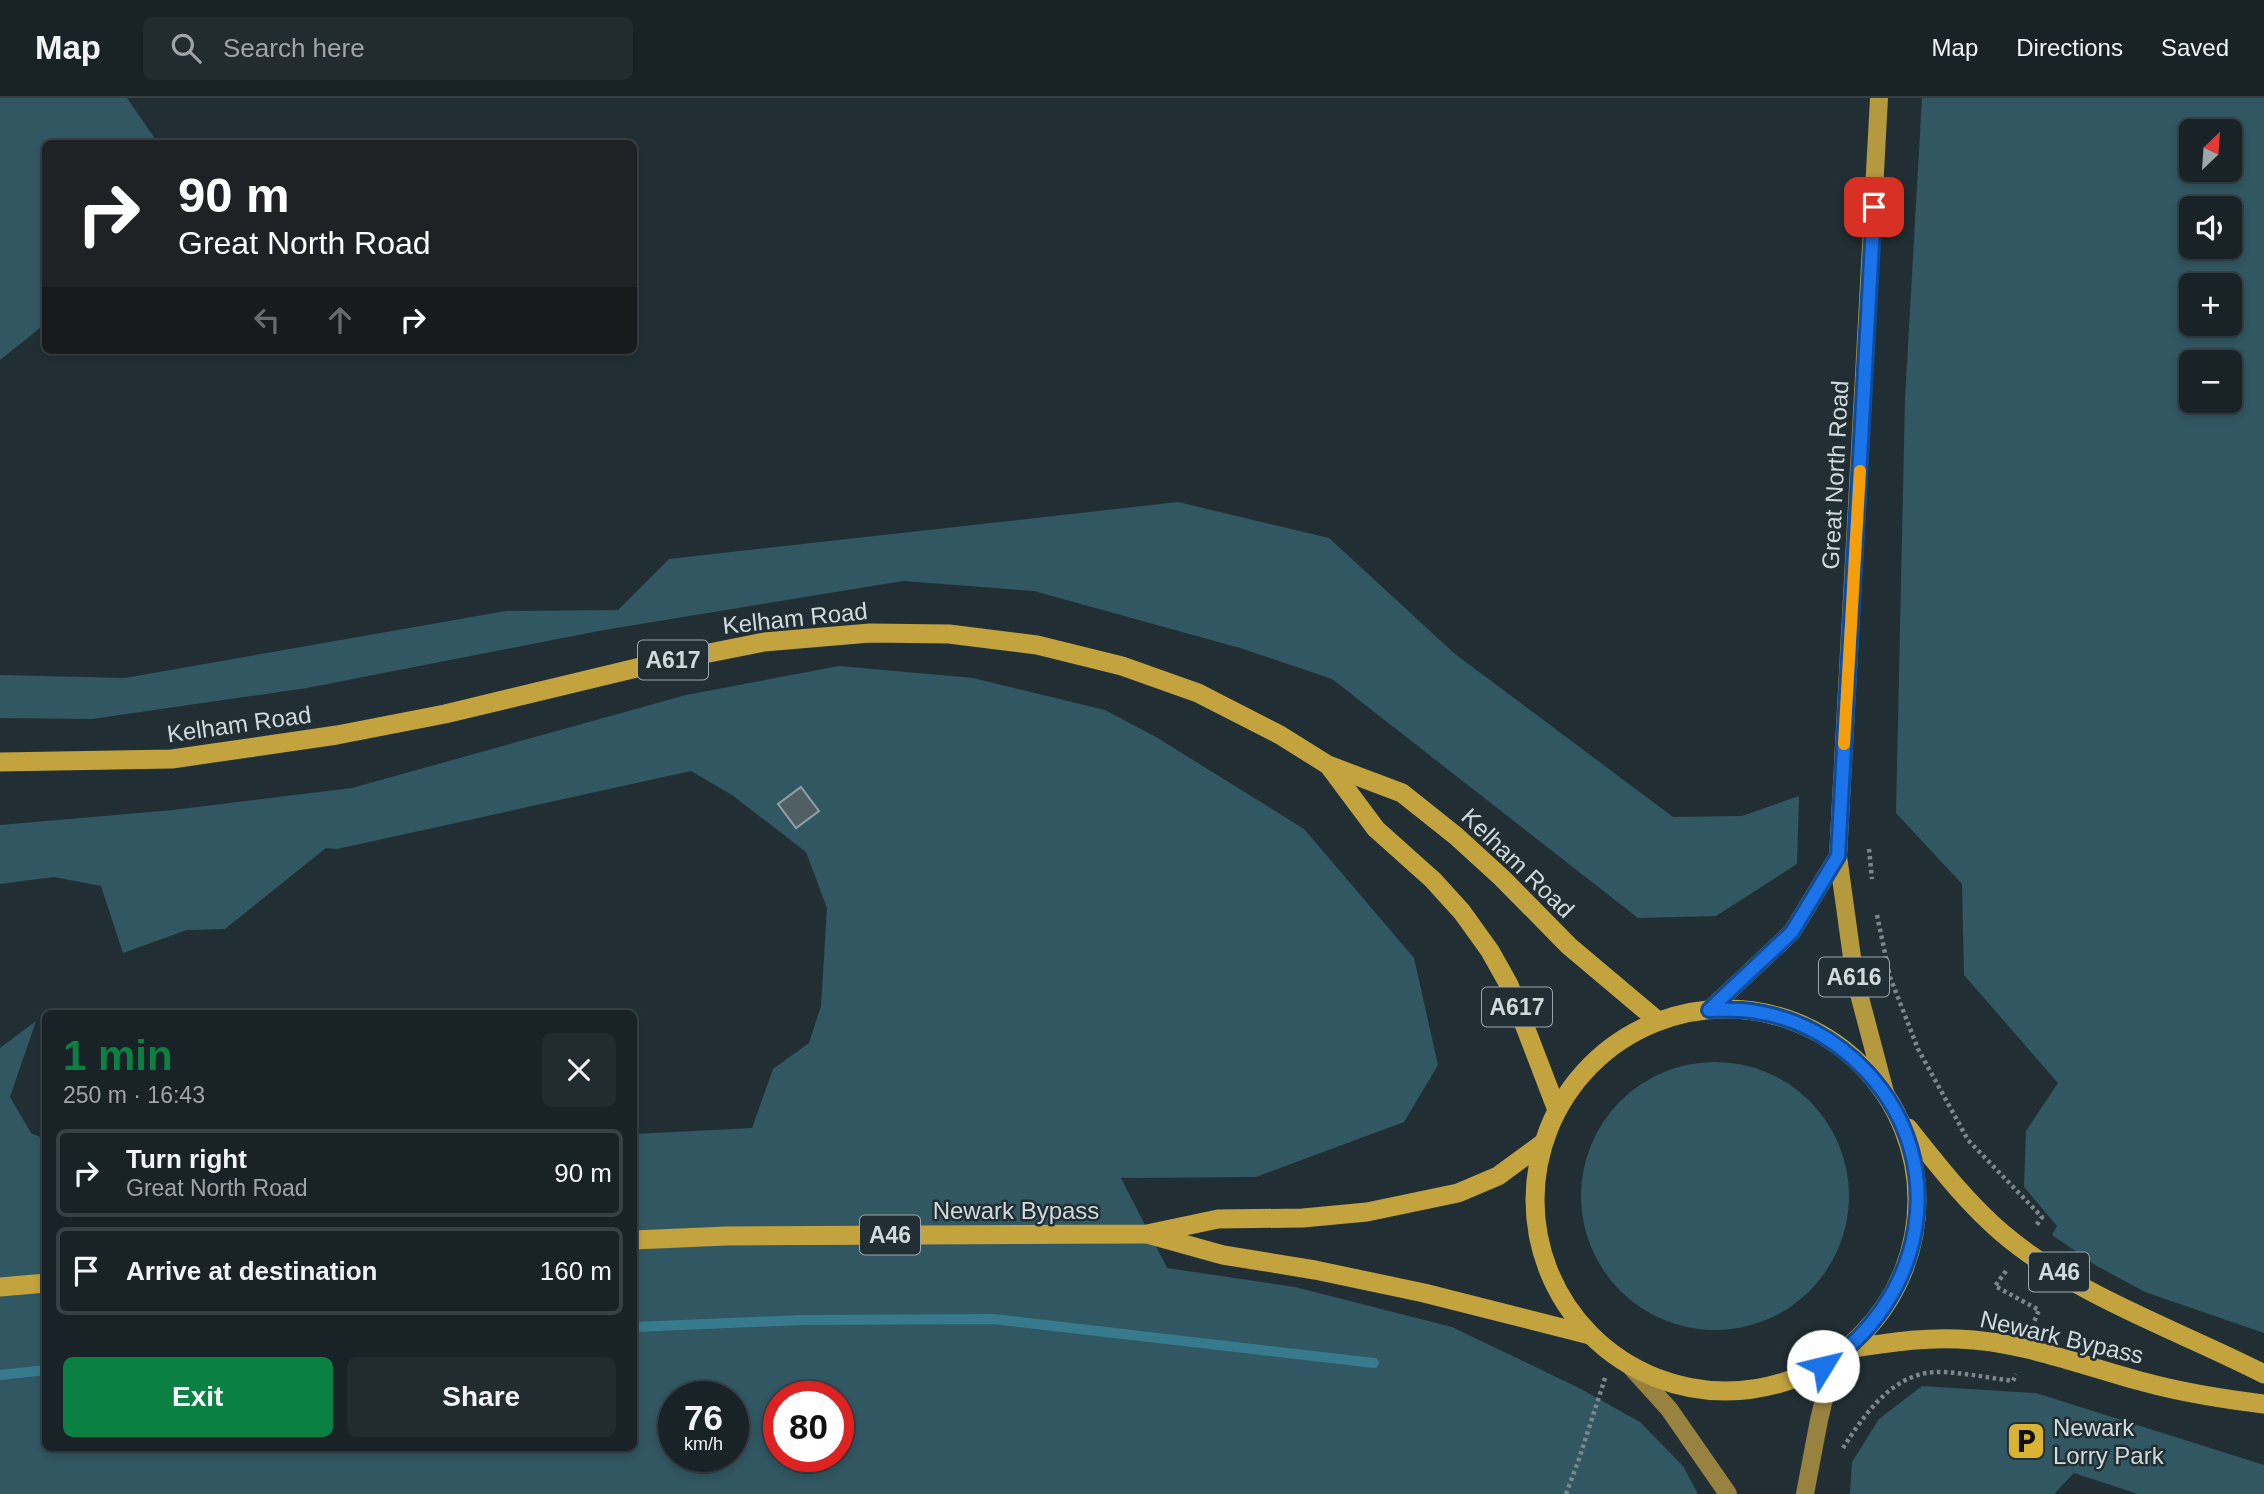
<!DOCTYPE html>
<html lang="en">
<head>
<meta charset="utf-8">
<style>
  :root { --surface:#192327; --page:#222b2f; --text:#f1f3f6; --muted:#9fa4a7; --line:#374044; --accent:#0b8043 }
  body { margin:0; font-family:Arial,sans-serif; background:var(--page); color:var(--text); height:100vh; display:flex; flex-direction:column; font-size:26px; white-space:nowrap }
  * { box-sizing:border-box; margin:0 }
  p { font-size:23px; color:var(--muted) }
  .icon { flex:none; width:38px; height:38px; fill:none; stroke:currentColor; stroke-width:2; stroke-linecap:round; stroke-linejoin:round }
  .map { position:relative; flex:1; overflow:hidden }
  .sheet { position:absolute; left:42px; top:912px; width:595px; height:441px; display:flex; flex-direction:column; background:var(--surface); border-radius:10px; box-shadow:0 4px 10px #0003,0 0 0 2px var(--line) }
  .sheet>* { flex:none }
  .guide { position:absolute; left:42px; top:42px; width:595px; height:214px; border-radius:10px; box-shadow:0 4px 10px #0003,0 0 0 2px var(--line); background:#202124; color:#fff; overflow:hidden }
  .needle { width:46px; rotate:25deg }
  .fabs { position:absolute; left:2179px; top:21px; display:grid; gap:14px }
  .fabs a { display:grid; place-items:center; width:63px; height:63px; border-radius:10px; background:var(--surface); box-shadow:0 4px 10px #0003,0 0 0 2px var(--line); font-size:35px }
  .speed { position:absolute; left:658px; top:1283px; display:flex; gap:14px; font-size:35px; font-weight:700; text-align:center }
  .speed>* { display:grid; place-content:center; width:91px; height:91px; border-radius:50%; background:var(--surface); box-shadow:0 4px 10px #0003,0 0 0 2px var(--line); line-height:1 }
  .speed small { font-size:18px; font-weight:400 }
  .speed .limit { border:10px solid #d22; background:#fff; color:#111 }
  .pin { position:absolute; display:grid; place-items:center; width:60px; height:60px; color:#fff; margin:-30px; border-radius:14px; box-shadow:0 4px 10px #0006 }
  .me { position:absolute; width:77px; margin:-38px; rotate:54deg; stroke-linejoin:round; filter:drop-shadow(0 0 5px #0008) }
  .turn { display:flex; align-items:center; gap:24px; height:147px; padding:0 21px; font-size:32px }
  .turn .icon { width:91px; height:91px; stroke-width:2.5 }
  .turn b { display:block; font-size:49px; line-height:60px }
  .lanes { display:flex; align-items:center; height:66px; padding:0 21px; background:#0003; justify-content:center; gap:35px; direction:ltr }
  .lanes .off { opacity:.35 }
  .round { display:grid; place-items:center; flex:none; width:74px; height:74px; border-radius:10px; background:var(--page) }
  .summary { display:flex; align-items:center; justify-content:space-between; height:119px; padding:0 21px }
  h1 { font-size:42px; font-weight:600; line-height:52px; color:var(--accent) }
  .cta { display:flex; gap:14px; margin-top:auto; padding:14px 21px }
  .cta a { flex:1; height:80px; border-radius:10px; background:var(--accent); color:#fff; font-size:28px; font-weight:600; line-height:80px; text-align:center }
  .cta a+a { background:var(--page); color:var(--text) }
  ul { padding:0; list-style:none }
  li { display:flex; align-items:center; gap:21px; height:88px; margin:0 14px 10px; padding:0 7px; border:4px solid var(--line); border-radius:10px }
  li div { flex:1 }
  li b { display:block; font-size:26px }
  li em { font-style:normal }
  header { display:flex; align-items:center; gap:42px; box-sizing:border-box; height:98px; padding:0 35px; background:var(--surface); border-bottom:2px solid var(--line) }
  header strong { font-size:33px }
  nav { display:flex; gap:38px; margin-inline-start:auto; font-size:24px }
  .search { width:490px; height:63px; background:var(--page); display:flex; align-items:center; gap:18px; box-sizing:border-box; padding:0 24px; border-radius:10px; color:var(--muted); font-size:26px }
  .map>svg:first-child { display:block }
</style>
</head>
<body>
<header>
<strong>Map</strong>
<div class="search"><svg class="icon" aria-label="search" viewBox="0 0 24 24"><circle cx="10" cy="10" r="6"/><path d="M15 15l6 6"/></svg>Search here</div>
<nav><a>Map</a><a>Directions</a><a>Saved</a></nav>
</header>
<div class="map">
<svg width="2264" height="1396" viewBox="0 0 2264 1396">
  <rect width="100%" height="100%" fill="#212f34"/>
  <g fill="#315762" fill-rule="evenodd">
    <path d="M 0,0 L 127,0 L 158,45 L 46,46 L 45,226 L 0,262 Z"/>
    <path d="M 1922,0 L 2264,0 L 2264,1235 L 2145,1194 L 2097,1168 L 2052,1137 L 2057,1128 L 2024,1089 L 2026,1033 L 2058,985 L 1964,877 L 1962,786 L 1896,715 L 1905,301 ZM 2191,33 L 2230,33 L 2230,72 L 2191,72 ZM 2191,110 L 2230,110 L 2230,149 L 2191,149 ZM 2191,187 L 2230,187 L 2230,226 L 2191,226 ZM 2191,264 L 2230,264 L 2230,303 L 2191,303 Z"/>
    <path d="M 1178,404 L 1329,440 L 1455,556 L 1673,719 L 1742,718 L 1799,698 L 1797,766 L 1716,818 L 1638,820 L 1332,581 L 1240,550 L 1034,493 L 903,483 L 604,532 L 307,590 L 92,621 L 0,620 L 0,577 L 125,580 L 506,513 L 618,512 L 669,461 Z"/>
    <path d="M 839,568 L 973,580 L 1105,612 L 1156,639 L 1304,731 L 1414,860 L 1438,967 L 1404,1024 L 1256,1079 L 1121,1080 L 1167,1170 L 1295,1189 L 1452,1229 L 1581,1291 L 1640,1324 L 1683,1368 L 1698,1396 L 0,1396 L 0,950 L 36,923 L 10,999 L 31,1035 L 45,1041 L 46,1349 L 634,1349 L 634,1036 L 752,1030 L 773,971 L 809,945 L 821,908 L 827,810 L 806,754 L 732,697 L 691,673 L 337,751 L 326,750 L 225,831 L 187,832 L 123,855 L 101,788 L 54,779 L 0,786 L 0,727 L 173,712 L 352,690 L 686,597 ZM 674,1298 L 733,1298 L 733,1358 L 674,1358 ZM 779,1298 L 838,1298 L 838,1358 L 779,1358 Z"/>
    <circle cx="1715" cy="1098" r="134"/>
    <path d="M 1922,1288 L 2036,1295 L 2264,1367 L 2264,1396 L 2138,1396 L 2074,1375 L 2054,1396 L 1850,1396 L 1852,1364 L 1879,1321 Z"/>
  </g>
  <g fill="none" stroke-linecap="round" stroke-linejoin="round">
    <g stroke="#377a8d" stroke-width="10">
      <path d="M 634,1229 L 803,1222 L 993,1221 L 1374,1265"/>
      <path d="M 0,1277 L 46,1272"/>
    </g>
  </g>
  <path fill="#505f64" stroke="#90a1a7" stroke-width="2" d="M 801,689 L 819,713 L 796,730 L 778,706 Z"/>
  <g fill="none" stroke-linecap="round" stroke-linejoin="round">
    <g stroke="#7b868a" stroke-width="4.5" stroke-dasharray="3.5 3.5" stroke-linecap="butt">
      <path d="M 1869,751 L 1872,781"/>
      <path d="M 1877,817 L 1890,879 L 1918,951 L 1968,1042 L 2042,1119 L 2036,1128"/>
      <path d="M 2006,1173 L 1995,1188 L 2039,1212 L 2034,1224"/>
      <path d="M 1843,1350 C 1866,1314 1895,1272 1942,1274 C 1966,1275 1990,1280 2013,1283 L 2016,1276"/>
      <path d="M 1566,1396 L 1579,1361 L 1606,1277"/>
    </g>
    <g stroke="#98823f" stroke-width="18">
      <path d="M 1631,1269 L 1669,1311 L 1728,1396"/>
      <path d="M 1805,1396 L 1819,1322 L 1834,1260"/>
    </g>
    <g stroke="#b5993f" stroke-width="18">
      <path d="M 1879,0 L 1838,758 L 1855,881 L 1886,998"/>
      <path d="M 1709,912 L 1792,834 L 1838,758"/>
    </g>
    <g stroke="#c2a33e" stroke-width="19">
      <path d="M 0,664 L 172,661 L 337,637 L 445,616 L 649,567 L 764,544 L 870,535 L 949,536 L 1037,547 L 1122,568 L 1198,595 L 1280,637 L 1328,667 L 1402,695 L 1456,738 L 1502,780 L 1569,848 L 1658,923"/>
      <path d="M 1329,668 L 1376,731 L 1433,782 L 1462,814 L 1490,853 L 1509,887 L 1557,1012"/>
      <circle cx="1726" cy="1102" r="191"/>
      <path d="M 1908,1030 C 1937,1066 1966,1104 2001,1134 C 2074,1197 2178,1232 2264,1276"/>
      <path d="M 1151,1137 L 1223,1157 L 1315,1172 L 1424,1195 L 1590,1237"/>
      <path d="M 634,1142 L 726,1138 L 1147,1136 L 1218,1121 L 1303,1120 L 1367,1114 L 1458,1095 L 1498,1078 L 1543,1045"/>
      <path d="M 0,1189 L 46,1185"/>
      <path d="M 1846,1251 C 1883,1246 1920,1239 1958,1241 C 2021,1243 2083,1268 2144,1284 C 2184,1295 2223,1301 2264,1306"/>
    </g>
  </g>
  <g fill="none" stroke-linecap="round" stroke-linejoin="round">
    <g stroke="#114b97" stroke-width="18">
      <path id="route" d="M 1823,1268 C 1925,1202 1952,1066 1867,974 C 1836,941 1796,919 1751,913 C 1737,911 1723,912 1709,912 L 1792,834 L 1838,758 L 1874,109"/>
    </g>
    <use href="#route" stroke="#1a73e8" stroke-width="12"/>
    <path stroke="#f59e0b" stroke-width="12" d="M 1844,646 L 1860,373"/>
  </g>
  <defs>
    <g id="parking-square" transform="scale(2.0125)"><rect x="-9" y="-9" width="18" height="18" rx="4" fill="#d9b334" stroke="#212f34"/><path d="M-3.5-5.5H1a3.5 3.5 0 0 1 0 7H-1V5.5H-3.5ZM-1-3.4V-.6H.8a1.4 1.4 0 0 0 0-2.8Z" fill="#111"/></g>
  </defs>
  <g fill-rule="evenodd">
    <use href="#parking-square" x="2026" y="1343"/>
  </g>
  <g text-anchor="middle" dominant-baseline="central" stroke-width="5" stroke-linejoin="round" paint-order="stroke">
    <g fill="#212f34" stroke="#9ca6aa" stroke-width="2">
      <rect x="638" y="542.5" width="70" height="39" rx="5"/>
      <rect x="1819" y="859.5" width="70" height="39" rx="5"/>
      <rect x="1482" y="889.5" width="70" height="39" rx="5"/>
      <rect x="860" y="1117.5" width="60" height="39" rx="5"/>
      <rect x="2029" y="1154.5" width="60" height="39" rx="5"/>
    </g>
    <g font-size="23" font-weight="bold" fill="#d0d9dc">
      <text x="673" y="562">A617</text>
      <text x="1854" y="879">A616</text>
      <text x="1517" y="909">A617</text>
      <text x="890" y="1137">A46</text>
      <text x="2059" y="1174">A46</text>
    </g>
    <g font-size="24" fill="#d0d9dc" stroke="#212f34">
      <text transform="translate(1835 377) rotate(-87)">Great North Road</text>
      <text transform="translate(795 520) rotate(-6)">Kelham Road</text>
      <text transform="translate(239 626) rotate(-8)">Kelham Road</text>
      <text transform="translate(1518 765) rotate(44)">Kelham Road</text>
      <text x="1016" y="1112">Newark Bypass</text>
      <text transform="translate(2062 1239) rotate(13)">Newark Bypass</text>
    </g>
    <g font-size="24" fill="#d0d9dc" stroke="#212f34" text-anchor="start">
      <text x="2053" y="1329">Newark<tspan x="2053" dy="28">Lorry Park</tspan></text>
    </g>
  </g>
</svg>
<div class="fabs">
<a><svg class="needle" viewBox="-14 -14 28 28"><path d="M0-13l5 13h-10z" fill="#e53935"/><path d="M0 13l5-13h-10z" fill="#9fa4a7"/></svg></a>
<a><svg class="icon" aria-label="sound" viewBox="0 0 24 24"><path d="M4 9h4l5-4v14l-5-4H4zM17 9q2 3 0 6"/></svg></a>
<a>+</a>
<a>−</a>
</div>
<div class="speed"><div>76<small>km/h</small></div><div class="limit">80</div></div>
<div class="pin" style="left:1874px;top:109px;background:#d93025"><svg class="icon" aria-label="arrive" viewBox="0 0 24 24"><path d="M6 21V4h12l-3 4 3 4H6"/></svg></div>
<svg class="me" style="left:1823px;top:1268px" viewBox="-20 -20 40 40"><circle r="19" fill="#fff"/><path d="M0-13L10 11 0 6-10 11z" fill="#1a73e8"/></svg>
<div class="guide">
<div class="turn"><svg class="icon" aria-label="right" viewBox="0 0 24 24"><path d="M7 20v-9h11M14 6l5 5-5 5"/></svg><div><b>90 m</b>Great North Road</div></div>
<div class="lanes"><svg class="icon off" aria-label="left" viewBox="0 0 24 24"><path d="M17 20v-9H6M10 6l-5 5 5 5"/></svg><svg class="icon off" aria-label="ahead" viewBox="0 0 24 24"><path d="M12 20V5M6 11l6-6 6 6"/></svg><svg class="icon" aria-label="right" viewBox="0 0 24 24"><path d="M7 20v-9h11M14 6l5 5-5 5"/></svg></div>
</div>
<section class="sheet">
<div class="summary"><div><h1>1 min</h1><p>250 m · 16:43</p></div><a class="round"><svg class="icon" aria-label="close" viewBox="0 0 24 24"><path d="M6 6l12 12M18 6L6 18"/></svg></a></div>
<ul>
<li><svg class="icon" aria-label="right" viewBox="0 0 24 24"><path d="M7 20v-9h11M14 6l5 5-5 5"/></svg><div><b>Turn right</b><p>Great North Road</p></div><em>90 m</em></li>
<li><svg class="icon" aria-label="arrive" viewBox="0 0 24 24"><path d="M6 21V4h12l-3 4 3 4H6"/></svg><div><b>Arrive at destination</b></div><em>160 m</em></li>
</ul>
<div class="cta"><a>Exit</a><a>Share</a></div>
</section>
</div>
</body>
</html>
